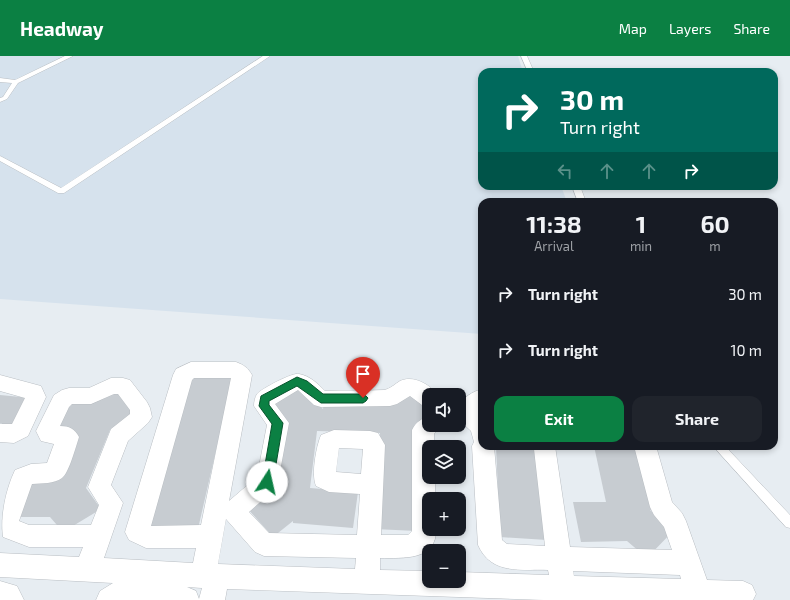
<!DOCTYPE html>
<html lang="en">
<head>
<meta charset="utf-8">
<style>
  :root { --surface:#171b24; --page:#20242c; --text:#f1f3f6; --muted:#9ea1a6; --accent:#0b8043 }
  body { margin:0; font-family:"Exo 2",sans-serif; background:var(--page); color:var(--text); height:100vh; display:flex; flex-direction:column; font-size:15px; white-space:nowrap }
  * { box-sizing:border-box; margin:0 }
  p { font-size:13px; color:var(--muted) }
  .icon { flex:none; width:22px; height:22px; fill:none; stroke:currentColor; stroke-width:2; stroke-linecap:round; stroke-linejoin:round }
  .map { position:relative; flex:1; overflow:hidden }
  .details { position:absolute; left:478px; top:142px; width:300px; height:252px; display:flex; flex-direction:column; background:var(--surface); border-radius:12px; box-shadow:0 2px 6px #0003 }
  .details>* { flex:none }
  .banner { position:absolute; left:478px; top:12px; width:300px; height:122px; border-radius:12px; box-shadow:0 2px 6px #0003; background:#00695c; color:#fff; overflow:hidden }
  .fabs { position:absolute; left:422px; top:332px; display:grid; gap:8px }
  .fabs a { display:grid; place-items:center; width:44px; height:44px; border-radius:8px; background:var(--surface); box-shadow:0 2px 6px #0003; font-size:20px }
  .pin { position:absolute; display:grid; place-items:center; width:34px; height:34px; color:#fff; margin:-41px -17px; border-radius:50% 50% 50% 0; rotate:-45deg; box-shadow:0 0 4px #0007 }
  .pin .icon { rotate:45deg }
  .me { position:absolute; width:44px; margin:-22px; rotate:10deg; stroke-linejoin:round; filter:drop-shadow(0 0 3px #0008) }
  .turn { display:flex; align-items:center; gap:14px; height:84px; padding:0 16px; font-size:18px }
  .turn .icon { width:52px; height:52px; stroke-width:2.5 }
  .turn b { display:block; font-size:28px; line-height:34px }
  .lanes { display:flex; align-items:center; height:38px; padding:0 16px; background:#0003; justify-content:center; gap:20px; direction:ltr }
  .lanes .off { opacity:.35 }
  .eta { display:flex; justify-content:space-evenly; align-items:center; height:68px; text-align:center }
  .eta b { font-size:24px; font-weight:700; line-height:28px }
  .primary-button { display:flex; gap:8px; margin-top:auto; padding:8px 16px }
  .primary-button a { flex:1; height:46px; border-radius:12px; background:var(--accent); color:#fff; font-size:16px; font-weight:700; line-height:46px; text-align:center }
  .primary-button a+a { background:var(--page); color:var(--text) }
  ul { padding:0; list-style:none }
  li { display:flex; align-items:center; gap:12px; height:56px; padding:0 16px }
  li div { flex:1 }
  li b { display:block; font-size:15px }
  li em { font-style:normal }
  header { display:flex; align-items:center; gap:24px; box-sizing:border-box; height:56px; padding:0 20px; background:var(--accent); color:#fff }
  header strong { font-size:19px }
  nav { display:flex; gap:22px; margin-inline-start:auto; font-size:14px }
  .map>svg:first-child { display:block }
</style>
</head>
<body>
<header>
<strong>Headway</strong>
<nav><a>Map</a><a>Layers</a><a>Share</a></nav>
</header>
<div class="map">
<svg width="790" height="544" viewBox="0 0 790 544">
  <rect width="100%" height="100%" fill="#e7edf2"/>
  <path fill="#d6e2ed" d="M 0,0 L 518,0 L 523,16 L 482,16 L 482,130 L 561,130 L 567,146 L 482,146 L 482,278 L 0,243 Z"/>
  <g fill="#c7ccd1">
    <path d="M 192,319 L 233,320 L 198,473 L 150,472 Z"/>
    <path d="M 298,329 L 323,353 L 324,346 L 411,334 L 429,350 L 429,361 L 412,374 L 418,374 L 417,475 L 374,473 L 380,377 L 317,375 L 310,432 L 358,436 L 353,472 L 293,467 L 293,465 L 273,481 L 247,452 L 285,364 L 270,348 Z"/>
    <path d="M 117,336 L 136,359 L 110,374 L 86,432 L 101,453 L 63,476 L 50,461 L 11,461 L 30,421 L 60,422 L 76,376 L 52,375 L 65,346 L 93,347 Z"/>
    <path d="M 0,339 L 31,342 L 15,371 L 1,370 L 2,367 L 0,367 Z"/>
    <path d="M 496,390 L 539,390 L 547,484 L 500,481 Z"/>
    <path d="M 594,390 L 637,390 L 654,454 L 650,454 L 674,474 L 647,502 L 627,485 L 581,486 L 573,446 L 606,446 Z"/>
  </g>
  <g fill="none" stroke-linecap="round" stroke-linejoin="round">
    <g stroke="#b9bec3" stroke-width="1">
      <g id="lane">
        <path d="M 65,0 L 73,0 L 18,27 L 7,43 L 0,46 L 0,42 L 3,41 L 12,27 L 0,26 L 0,22 L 15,24 Z"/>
        <path d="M 263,0 L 270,0 L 64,137 L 58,137 L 0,105 L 0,100 L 2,101 L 61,132 Z"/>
        <path d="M 521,0 L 527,0 L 534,16 L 528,16 Z"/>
        <path d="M 572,130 L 580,130 L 586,146 L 578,146 Z"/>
        <path d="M 713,390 L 725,390 L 790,459 L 790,472 L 786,471 Z"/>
      </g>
    </g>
    <g stroke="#b9bec3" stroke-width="1">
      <g id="street">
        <path d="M 191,306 L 236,306 C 244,309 248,312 252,319 L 229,445 L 257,421 L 267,369 L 254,350 C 254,346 255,341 257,338 C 261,333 293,316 299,318 C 310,320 317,327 325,335 C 345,334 365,335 384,334 C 390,333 395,328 400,325 C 413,319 430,328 437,339 L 429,339 L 429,351 L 422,349 L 410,340 L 397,348 L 390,350 L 321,351 L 314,349 L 298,334 L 275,348 L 289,367 L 278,426 L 275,433 L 249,456 L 269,477 L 357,479 L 360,438 L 329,436 L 316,430 C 311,419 316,391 321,379 L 334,374 L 370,375 L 378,377 L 385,389 L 381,479 L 408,479 L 412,475 L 412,374 C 416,366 421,363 429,360 L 429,369 L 440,369 L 434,378 L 434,391 L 429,391 L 429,421 L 435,421 L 435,443 L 429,443 L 429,473 L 436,473 C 437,505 403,502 380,502 L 380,514 L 429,515 L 429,525 L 459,525 L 459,516 L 549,519 L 548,514 C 521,513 491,519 478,489 L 472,390 L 474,386 L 471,375 L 459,364 C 459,360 458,355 459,351 C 461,342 474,335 482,333 L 482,353 L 479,357 L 482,360 L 482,390 L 494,390 L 502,484 L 507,488 L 545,490 L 534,393 L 535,390 L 555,390 L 570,491 L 672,494 L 664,471 L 654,459 L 650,451 L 634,390 L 656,390 L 672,446 L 682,457 L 686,465 L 707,524 L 743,525 L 752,529 L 756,538 L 753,544 L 544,544 L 227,533 L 225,544 L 96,544 L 100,535 L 113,527 L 0,521 L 0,497 L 79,501 L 83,491 L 29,491 L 3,481 C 0,460 6,433 15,414 L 31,408 L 47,407 L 54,388 L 41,385 L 36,375 L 54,339 L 62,334 L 69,332 L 89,332 L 111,322 L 123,322 L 130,324 L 147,346 L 150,352 L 152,361 L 148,367 L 128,385 L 111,429 L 123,447 L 104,502 L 193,507 L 196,492 L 146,492 L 129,484 L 125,476 L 173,319 L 176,313 ZM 194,322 L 231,322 L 201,469 L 151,470 L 192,324 ZM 114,338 L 118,338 L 130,354 L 130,358 L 111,373 L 88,431 L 99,449 L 91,469 L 29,469 L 19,465 L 32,428 C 42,427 54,428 62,422 C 69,417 76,390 79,381 C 75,373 69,370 60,370 L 69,351 L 72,348 L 91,348 ZM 339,392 L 363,393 L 361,418 L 336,416 ZM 226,463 L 255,496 L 264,500 L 356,502 L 355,513 L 218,508 ZM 573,515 L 680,519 L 681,523 L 574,520 ZM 187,531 L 202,532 L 199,543 L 196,535 Z"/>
        <path d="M 0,319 L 41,330 L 46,341 L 28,380 L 14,387 L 0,386 L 0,368 L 12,368 L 25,342 L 0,335 Z"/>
        <path d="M 0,525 L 17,530 L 24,544 L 0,544 Z"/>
      </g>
    </g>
    <use href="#lane" fill="#fff" fill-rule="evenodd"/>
    <use href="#street" fill="#fff" fill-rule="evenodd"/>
  </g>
  <path fill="#0b8043" stroke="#07532c" d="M 297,321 L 307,325 L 323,338 L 363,338 L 366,340 L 368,342 L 366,345 L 363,347 L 321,347 L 297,330 L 269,345 L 269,349 L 283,367 L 273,426 L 271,430 L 267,431 L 263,430 L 262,426 L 272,368 L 259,350 L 261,340 Z"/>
</svg>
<div class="fabs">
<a><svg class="icon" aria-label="sound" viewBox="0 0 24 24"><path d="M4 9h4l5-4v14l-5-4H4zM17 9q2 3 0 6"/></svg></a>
<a><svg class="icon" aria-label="layers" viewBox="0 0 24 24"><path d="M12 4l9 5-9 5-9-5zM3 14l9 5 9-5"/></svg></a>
<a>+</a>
<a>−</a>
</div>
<div class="pin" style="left:363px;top:342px;background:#d93025"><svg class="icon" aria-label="arrive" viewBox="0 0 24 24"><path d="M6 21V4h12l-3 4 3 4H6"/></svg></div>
<svg class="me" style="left:267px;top:426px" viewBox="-20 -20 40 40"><circle r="19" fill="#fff"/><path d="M0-13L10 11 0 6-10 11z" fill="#0b8043"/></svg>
<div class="banner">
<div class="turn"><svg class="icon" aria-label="right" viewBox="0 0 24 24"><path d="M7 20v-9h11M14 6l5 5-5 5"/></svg><div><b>30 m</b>Turn right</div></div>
<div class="lanes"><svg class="icon off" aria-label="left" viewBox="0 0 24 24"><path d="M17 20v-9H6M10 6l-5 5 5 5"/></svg><svg class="icon off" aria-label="ahead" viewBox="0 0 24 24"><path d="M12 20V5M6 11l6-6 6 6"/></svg><svg class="icon off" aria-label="ahead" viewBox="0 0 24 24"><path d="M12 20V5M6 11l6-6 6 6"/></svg><svg class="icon" aria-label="right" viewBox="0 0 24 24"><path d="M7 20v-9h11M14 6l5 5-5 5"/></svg></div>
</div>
<section class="details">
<div class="eta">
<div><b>11:38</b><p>Arrival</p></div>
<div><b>1</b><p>min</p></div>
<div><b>60</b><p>m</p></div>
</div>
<ul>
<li><svg class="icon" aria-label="right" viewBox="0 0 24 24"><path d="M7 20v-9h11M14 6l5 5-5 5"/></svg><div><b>Turn right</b></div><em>30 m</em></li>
<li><svg class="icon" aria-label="right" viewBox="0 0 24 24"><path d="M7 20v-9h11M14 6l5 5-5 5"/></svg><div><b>Turn right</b></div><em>10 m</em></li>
</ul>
<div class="primary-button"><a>Exit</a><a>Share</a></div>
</section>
</div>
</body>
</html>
